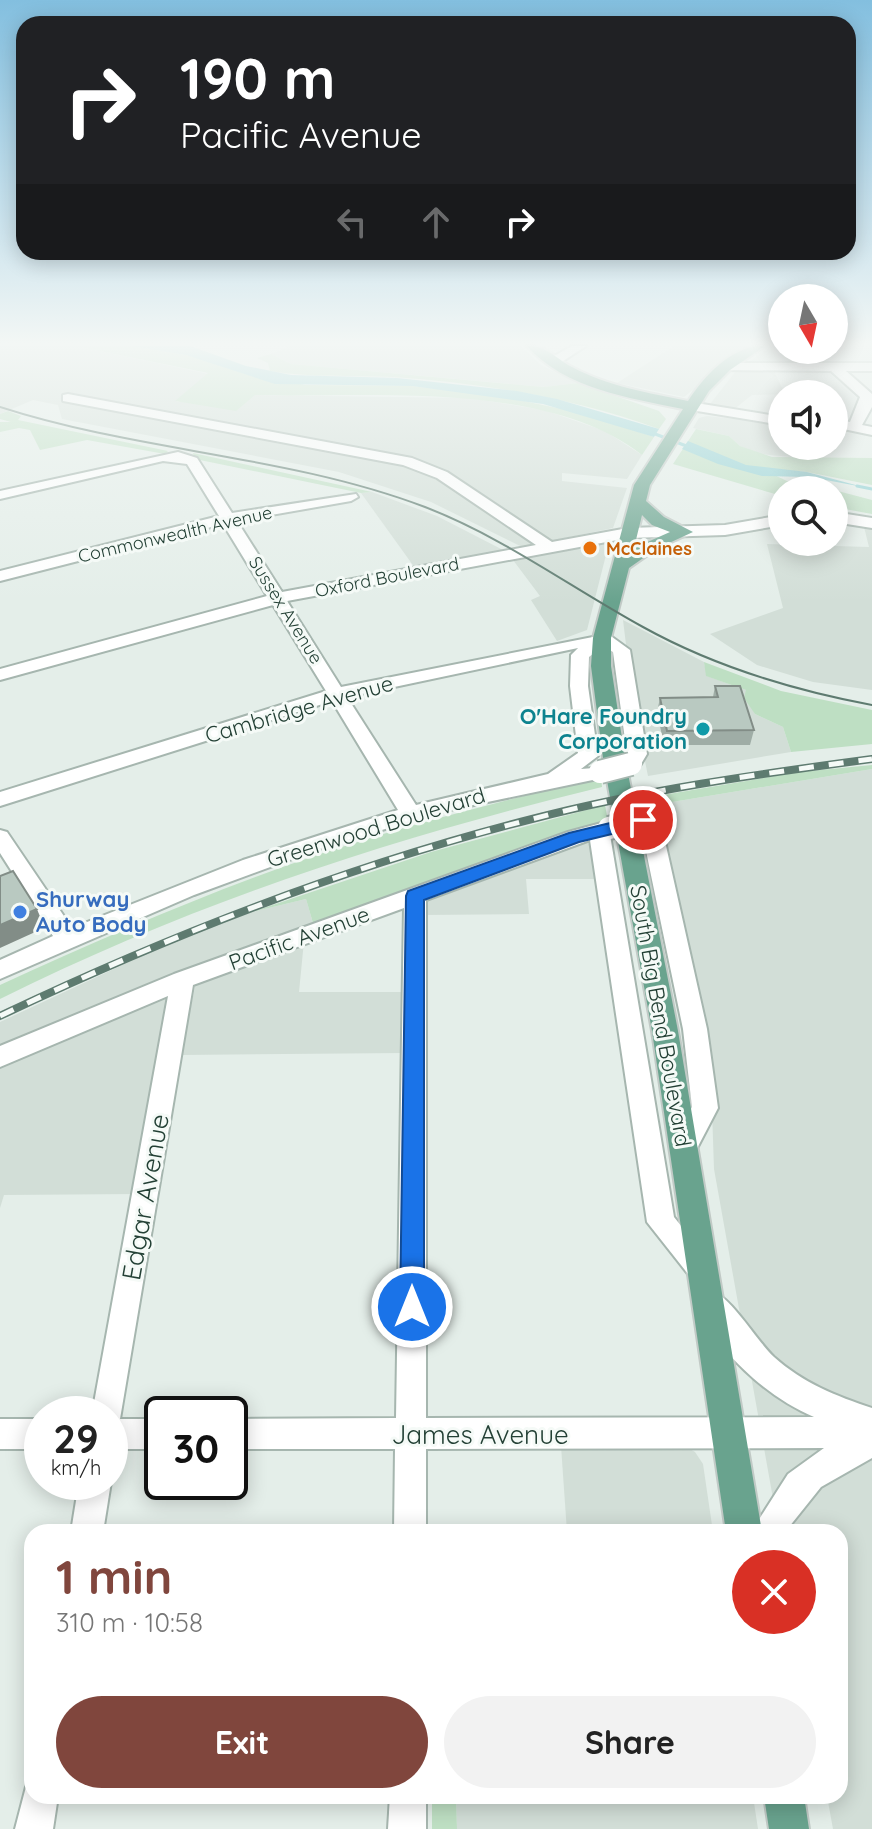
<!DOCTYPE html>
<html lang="en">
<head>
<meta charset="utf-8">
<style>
  :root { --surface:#fff; --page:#f2f2f2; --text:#222; --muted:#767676; --accent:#80463d }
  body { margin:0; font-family:Quicksand,sans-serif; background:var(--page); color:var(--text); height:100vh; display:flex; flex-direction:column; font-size:30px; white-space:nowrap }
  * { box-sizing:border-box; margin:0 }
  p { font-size:26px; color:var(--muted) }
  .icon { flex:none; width:44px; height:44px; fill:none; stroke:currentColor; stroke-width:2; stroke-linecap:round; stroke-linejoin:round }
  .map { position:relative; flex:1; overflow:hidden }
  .drawer { position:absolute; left:24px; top:1524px; width:824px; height:280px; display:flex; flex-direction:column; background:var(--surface); border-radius:24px; box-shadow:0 4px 20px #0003 }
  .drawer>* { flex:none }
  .hud { position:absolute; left:16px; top:16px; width:840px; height:244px; border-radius:24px; box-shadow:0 4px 20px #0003; background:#202124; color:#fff; overflow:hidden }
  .needle { width:52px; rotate:171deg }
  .buttons { position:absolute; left:768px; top:284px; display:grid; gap:16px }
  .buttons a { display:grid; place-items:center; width:80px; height:80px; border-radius:50%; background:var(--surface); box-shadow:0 4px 20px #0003; font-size:40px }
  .speed { position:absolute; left:24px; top:1396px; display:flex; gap:16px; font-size:40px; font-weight:700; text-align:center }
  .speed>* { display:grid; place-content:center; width:104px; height:104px; border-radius:50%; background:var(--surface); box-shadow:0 4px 20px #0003; line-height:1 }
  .speed small { font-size:20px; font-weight:400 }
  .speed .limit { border:4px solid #111; border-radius:12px; background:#fff; color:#111 }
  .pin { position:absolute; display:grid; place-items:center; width:68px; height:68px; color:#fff; margin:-34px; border:4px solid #fff; border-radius:50%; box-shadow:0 2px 8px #0007 }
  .me { position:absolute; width:88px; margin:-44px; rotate:0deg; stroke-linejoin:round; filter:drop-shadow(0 0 6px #0008) }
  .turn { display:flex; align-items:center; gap:28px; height:168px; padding:0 32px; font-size:36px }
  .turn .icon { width:104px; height:104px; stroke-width:2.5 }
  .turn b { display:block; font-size:56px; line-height:68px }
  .lanes { display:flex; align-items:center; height:76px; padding:0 32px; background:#0003; justify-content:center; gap:40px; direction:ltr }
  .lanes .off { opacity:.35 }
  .round { display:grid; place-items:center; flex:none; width:84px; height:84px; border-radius:42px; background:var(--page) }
  .summary { display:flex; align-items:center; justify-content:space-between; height:136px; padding:0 32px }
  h1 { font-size:48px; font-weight:800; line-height:60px; color:var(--accent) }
  .cta { display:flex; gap:16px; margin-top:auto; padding:16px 32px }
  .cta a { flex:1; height:92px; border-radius:48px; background:var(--accent); color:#fff; font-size:32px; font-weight:800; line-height:92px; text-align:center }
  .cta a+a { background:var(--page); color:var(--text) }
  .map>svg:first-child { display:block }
</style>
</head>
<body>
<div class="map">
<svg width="872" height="1829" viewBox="0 0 872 1829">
  <rect width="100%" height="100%" fill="#e4eee9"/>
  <g fill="#d2ded7">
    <path d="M 0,346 L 75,346 L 209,374 L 176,402 L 254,395 L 469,398 L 544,410 L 605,431 L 642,455 L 627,479 L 562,473 L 562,481 L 627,488 L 613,528 L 522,547 L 431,502 L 339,472 L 62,419 L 58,405 L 33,400 L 0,414 Z"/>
    <path d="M 290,346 L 521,346 L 541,365 L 578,383 L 545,387 L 291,364 L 271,354 Z"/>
    <path d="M 674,346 L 748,346 L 684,397 L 617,383 Z"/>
    <path d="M 770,346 L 782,346 L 782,350 L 810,350 L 817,365 L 748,363 Z"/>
    <path d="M 740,369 L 773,369 L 785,394 L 752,395 L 733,410 L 710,404 L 736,371 Z"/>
    <path d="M 707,416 L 782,424 L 782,446 L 795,446 L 802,458 L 758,454 L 740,446 L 729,436 L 693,428 L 699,418 Z"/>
    <path d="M 372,492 L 437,516 L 505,551 L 415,568 L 361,493 Z"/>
    <path d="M 864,527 L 872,529 L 872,690 L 813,682 L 757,665 L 710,634 L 783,608 L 767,544 L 869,547 Z"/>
    <path d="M 605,541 L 608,547 L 587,630 L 557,641 L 531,600 L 540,596 L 510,556 Z"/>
    <path d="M 623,620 L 704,662 L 707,676 L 746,690 L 755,714 L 783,727 L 791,752 L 648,776 L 633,702 Z"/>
    <path d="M 872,769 L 872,1829 L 833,1829 L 827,1796 L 840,1796 L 840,1532 L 779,1532 L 714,1169 L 712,1110 L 693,996 L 654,805 Z"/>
    <path d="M 586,842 L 591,845 L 603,879 L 526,879 L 529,914 L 422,915 L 422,901 L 574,843 Z"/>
    <path d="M 306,899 L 313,923 L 0,1051 L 0,1022 L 176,940 L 252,912 Z"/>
    <path d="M 304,941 L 299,992 L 406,992 L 404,1053 L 181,1055 L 196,982 Z"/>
    <path d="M 167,995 L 171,1000 L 137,1194 L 4,1195 L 0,1208 L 0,1063 Z"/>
    <path d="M 683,1445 L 695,1452 L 703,1464 L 713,1532 L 567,1532 L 561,1446 Z"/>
    <path d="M 456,1796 L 753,1796 L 758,1829 L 457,1829 Z"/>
  </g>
  <g fill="#bedfc3">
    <path d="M 75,346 L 131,346 L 186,355 L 305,385 L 412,386 L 504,397 L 586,414 L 654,437 L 642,455 C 547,380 371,398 255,395 L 236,411 L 175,401 L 208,373 Z"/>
    <path d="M 271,354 L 291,364 L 544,387 L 578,383 L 659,411 L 666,419 L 659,429 C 574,398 483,383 393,377 C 352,375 311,378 270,371 L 268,363 L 257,358 Z"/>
    <path d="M 8,411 L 21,416 L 18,420 L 168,451 L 165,454 L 87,440 L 40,450 L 30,430 L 19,428 L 0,432 L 0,422 L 11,422 L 0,419 L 0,414 Z"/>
    <path d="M 696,429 L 729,436 L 740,446 L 772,457 L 872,458 L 872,485 L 807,472 L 762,469 L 787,481 L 833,490 L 782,490 L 782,496 L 673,464 Z"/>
    <path d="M 193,453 L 372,492 L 361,493 L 195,459 Z"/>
    <path d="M 834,490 L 872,500 L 872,514 L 834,507 Z"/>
    <path d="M 704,662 L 781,691 L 872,710 L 872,744 L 791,752 L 783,727 L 755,714 L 744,698 L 746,690 L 706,676 Z"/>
    <path d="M 872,765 L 872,769 L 654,805 L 655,810 L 641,813 L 639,799 L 800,772 Z"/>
    <path d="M 601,777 L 602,787 C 392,838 195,902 0,999 L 0,985 C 105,937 211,891 320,854 C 412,823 506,800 601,777 Z"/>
    <path d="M 605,805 L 608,821 L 555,836 L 313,923 L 306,899 L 252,912 L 431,852 Z"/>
    <path d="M 432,1796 L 456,1796 L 457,1829 L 432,1829 Z"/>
  </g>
  <g fill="#8dcfd2">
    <path d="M 131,346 L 190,346 L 246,366 L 291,375 L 397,378 L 517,391 L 557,399 L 659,429 L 654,437 L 543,404 L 412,386 L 275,384 L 186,355 Z"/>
    <path d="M 688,441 L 746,465 L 807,472 L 863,487 L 810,477 L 762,476 L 718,464 L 682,449 Z"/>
  </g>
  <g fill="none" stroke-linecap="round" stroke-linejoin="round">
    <g stroke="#8dcfd2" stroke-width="3">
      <path d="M 650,432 L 689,447"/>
      <path d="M 857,486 L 872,489"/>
    </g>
    <g stroke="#a6b6af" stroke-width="4">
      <g id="minor">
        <path d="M 572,346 L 586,346 L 557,365 L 549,365 L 549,359 Z"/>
        <path d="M 725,363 L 872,363 L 872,371 L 846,371 L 872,394 L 872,407 L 862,425 L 872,427 L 872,435 L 834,427 L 834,419 L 850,422 L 860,397 L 831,371 L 721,370 L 721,364 Z"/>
        <path d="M 68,394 L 412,458 L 447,472 L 552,542 L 628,528 L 725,525 L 782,515 L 782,525 L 725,535 L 628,538 L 287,601 L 341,687 L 608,634 L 630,650 L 647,754 L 638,769 L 624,769 L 621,764 L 627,754 L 613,652 L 603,646 L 589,657 L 588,686 L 598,756 L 581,769 L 607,767 L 610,772 L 607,777 L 445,811 L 322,848 L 194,895 L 0,979 L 0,960 L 53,936 L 0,853 L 0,830 L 7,832 L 72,928 L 243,860 L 398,810 L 332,701 L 0,806 L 0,792 L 326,691 L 273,605 L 0,680 L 0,669 L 267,596 L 223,524 L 0,581 L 0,571 L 219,516 L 187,464 L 163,461 L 0,499 L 0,491 L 178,452 L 197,458 L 232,513 L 356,494 L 358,497 L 351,501 L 237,521 L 282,592 L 536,545 L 437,478 L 403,465 L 63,401 L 63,395 ZM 578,648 L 571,655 L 570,686 L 578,753 L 548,774 L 416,805 L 347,697 Z"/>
        <path d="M 690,402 L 782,417 L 782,425 L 685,409 L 685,403 Z"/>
        <path d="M 834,512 L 872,518 L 872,528 L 834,522 Z"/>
        <path d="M 650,812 L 660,819 L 707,1029 L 718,1108 L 693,1156 L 684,1159 L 675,1156 L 671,1148 L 692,1107 L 683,1029 L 641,827 L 633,820 L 636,815 Z"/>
        <path d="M 609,821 L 619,828 L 610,835 L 674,1217 L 716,1270 L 712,1279 L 702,1283 L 692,1279 L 647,1222 L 590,840 L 426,900 L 426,1418 L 814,1417 C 767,1397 717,1352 697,1304 L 701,1294 L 711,1290 C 733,1299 755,1339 774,1357 C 803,1383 836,1396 872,1408 L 872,1458 L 821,1487 L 785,1532 L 751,1532 L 788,1474 L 824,1448 L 426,1449 L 426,1532 L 394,1532 L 395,1449 L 230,1449 L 230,1419 L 396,1418 L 404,908 L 193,985 L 120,1419 L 162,1419 L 162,1449 L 110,1449 L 110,1414 L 92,1414 L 168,996 L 0,1067 L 0,1046 L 174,974 L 568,832 Z"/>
        <rect x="0" y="1419" width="42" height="30"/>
        <path d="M 110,1480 L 111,1482 L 103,1532 L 71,1532 L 79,1482 Z"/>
        <path d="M 32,1781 L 32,1796 L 58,1796 L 53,1829 L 15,1829 L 27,1783 Z"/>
        <path d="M 390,1796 L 426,1796 L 426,1829 L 388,1829 Z"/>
      </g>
    </g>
    <g stroke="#c1cac6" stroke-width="4">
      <g id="major">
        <path d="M 527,346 C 546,345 555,358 572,367 C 607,386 649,393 688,401 C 704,376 733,344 765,346 L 730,370 L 709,391 L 650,485 L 646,501 L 664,517 L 693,532 L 656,549 L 629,568 L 611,638 L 611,666 L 625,758 L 678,1031 L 762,1532 L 726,1532 L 652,1031 L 603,758 L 591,666 L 593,638 L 634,485 L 683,409 C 630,398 565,389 527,346 ZM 642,515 L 652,525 L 670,532 L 634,548 Z"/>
        <path d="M 764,1796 L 804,1796 L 809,1829 L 769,1829 Z"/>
      </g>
    </g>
    <use href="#minor" fill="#fff" fill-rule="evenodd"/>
    <use href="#major" fill="#69a38e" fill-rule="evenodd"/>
    <path stroke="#5e7b70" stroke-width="2" d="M 0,407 C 139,452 288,455 425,507 C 503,537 570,587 643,627 C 715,667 792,690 872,705"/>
    <g stroke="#5e7b70" stroke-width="8">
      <path id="rail" d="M 0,1016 C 172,934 347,866 532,819 C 644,790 758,774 872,759"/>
    </g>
    <use href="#rail" stroke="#f5faf7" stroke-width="5" stroke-dasharray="15" stroke-linecap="butt"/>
    <g stroke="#a6b6af" stroke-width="26" stroke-linecap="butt">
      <g id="minor-bridge">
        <path d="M 600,772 L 631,764"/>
        <path d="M 609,828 L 643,820"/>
      </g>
    </g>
    <use href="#minor-bridge" stroke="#fff" stroke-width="22"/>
  </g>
  <path fill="#9fada6" d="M 715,686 L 754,730 L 750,745 L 664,745 L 657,712 L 660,698 L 713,697 Z"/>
  <path fill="#828d87" d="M 37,909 L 44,928 L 0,948 L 0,925 Z"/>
  <g fill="#b9c9c1" stroke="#828d87" stroke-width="2">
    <path d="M 715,686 L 740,686 L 754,730 L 667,731 L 660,698 L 718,697 Z"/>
    <path d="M 13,871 L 37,909 L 0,925 L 0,876 Z"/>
  </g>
  <linearGradient id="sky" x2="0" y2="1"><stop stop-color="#83bfdf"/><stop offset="0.57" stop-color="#f3f7f5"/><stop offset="1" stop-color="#f3f7f5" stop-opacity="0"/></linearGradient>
  <rect width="872" height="602" fill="url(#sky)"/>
  <path fill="#1a73e8" stroke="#114b97" stroke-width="2" d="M 643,815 L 649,816 L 649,825 L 579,842 L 424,900 L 424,1307 L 420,1315 L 412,1318 L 404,1315 L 400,1307 L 406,896 L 408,891 L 569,833 Z"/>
  <circle fill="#e8710a" stroke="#f5faf7" stroke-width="3" cx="590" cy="548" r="8"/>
  <circle fill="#0f9aa8" stroke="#f5faf7" stroke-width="3" cx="703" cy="729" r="8"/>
  <circle fill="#3f7fe0" stroke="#f5faf7" stroke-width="3" cx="20" cy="912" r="8"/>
  <g text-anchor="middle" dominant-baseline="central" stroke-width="6" stroke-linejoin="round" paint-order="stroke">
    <g font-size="18" fill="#234035" stroke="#f5faf7">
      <text transform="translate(175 534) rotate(-13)">Commonwealth Avenue</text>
      <text transform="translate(387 577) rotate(-11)">Oxford Boulevard</text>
      <text transform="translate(286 610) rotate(58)">Sussex Avenue</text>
    </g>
    <g font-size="18" font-weight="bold" fill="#c56008" stroke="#f5faf7" text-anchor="start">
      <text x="606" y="548">McClaines</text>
    </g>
    <g font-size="22" fill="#234035" stroke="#f5faf7">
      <text transform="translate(299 709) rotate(-16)">Cambridge Avenue</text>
      <text transform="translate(376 827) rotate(-17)">Greenwood Boulevard</text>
      <text transform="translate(299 938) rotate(-20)">Pacific Avenue</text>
      <text transform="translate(661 1016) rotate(80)">South Big Bend Boulevard</text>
    </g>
    <g font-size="22" font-weight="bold" fill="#0d838f" stroke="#f5faf7" text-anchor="end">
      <text x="687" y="716">O'Hare Foundry<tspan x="687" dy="25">Corporation</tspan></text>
    </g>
    <g font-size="22" font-weight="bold" fill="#366cbe" stroke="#f5faf7" text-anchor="start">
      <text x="36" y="899">Shurway<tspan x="36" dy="25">Auto Body</tspan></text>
    </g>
    <g font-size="26" fill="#234035" stroke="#f5faf7">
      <text transform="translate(145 1197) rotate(-80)">Edgar Avenue</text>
      <text x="480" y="1434">James Avenue</text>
    </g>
  </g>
</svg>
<div class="buttons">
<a><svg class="needle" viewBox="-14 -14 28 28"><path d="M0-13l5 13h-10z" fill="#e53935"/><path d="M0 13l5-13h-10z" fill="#767676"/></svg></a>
<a><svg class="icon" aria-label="sound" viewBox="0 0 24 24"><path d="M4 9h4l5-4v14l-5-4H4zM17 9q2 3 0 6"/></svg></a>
<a><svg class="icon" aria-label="search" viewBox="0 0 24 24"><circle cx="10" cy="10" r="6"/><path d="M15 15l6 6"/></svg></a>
</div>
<div class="speed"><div>29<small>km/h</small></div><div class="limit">30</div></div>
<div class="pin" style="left:643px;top:820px;background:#d93025"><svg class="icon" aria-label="arrive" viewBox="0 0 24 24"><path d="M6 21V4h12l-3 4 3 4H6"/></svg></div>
<svg class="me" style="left:412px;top:1307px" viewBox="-20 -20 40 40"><circle r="17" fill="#1a73e8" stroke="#fff" stroke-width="3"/><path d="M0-11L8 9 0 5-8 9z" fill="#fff"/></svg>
<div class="hud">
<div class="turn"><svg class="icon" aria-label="right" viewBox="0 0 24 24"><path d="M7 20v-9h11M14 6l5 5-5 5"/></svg><div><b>190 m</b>Pacific Avenue</div></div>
<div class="lanes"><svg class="icon off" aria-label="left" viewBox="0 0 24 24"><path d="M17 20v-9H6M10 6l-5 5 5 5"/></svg><svg class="icon off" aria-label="ahead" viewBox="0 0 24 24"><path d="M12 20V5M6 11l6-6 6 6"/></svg><svg class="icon" aria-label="right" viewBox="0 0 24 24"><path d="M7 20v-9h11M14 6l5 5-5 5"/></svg></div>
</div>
<section class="drawer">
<div class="summary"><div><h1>1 min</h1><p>310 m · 10:58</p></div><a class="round" style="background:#d93025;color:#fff"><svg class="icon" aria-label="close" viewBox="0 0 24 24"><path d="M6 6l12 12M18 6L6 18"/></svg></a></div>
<div class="cta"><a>Exit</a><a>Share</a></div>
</section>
</div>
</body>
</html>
